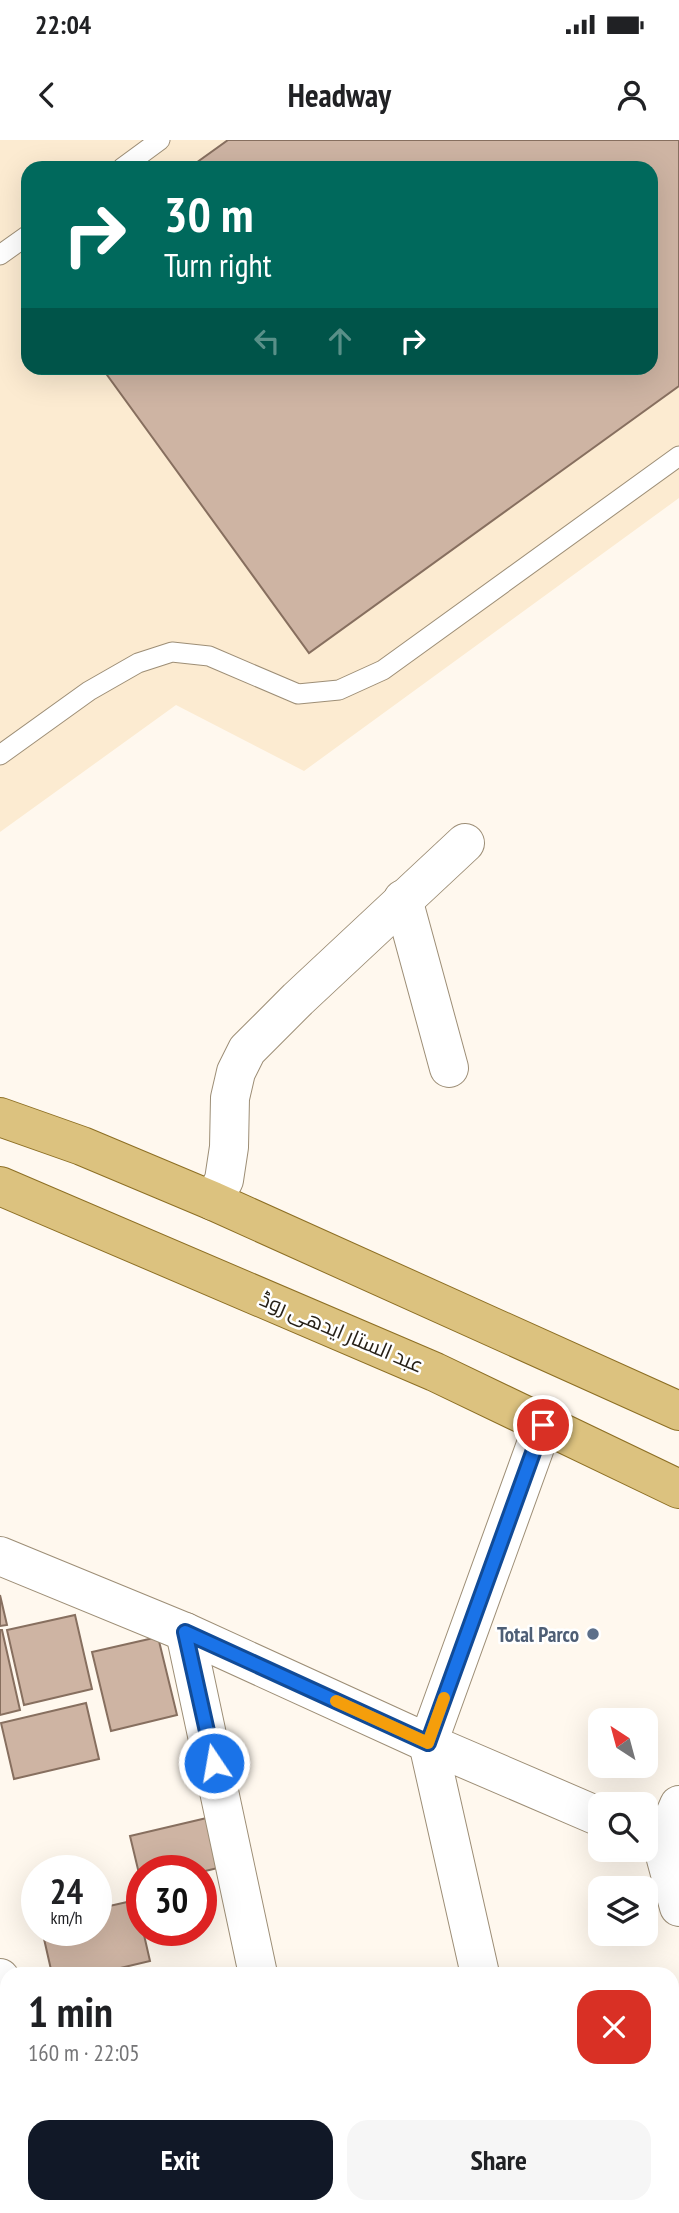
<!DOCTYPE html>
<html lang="en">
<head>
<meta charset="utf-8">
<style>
  :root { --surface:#fff; --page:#f6f6f6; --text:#202124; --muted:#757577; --accent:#111827 }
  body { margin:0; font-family:"PT Sans Narrow",Cairo,sans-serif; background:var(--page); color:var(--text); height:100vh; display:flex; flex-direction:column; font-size:26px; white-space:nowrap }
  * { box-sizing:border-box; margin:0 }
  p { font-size:23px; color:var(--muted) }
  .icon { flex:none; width:38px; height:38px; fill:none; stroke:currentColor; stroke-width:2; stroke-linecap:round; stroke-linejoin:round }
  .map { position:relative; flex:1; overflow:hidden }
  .panel { position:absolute; left:0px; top:1827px; width:679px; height:247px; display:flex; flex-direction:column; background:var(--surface); border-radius:21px 21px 0 0; box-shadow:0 7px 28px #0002 }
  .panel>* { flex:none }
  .banner { position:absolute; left:21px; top:21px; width:637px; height:214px; border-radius:21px; box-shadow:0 7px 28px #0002; background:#00695c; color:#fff; overflow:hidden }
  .needle { width:46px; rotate:324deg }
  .buttons { position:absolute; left:588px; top:1568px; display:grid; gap:14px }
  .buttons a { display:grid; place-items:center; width:70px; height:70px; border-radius:14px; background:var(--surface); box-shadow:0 7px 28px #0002; font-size:35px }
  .speed { position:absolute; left:21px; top:1715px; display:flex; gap:14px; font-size:35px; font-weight:700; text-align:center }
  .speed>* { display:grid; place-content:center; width:91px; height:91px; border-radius:50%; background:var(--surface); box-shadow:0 7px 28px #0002; line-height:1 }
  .speed small { font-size:18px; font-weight:400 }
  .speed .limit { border:10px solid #d22; background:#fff; color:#111 }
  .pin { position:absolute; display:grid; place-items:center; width:60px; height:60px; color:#fff; margin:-30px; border:4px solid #fff; border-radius:50%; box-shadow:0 2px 7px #0007 }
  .me { position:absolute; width:77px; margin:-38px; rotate:348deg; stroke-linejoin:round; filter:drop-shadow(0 0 5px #0008) }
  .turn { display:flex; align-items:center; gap:24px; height:147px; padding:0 28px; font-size:32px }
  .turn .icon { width:91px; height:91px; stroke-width:2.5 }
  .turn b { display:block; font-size:49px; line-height:60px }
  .lanes { display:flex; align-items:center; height:66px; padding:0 28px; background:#0003; justify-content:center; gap:35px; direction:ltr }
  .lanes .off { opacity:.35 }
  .round { display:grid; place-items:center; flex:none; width:74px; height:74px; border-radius:21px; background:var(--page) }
  .summary { display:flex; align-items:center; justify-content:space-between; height:119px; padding:0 28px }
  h1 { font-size:42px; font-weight:600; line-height:52px }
  .action { display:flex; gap:14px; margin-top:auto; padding:14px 28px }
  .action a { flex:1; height:80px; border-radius:21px; background:var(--accent); color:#fff; font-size:28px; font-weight:600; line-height:80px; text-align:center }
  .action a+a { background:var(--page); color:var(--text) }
  .status { display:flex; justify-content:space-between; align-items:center; height:49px; padding:0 35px; background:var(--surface); direction:ltr }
  .status svg { height:19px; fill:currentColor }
  header { display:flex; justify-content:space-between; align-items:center; height:91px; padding:0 28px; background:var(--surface); font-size:32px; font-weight:600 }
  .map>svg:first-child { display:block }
</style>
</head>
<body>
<div class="status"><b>22:04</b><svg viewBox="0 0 49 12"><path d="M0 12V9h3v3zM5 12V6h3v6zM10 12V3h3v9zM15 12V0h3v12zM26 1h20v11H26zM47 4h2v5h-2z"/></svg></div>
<header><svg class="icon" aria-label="back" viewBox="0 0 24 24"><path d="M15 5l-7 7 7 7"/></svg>Headway<svg class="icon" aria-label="person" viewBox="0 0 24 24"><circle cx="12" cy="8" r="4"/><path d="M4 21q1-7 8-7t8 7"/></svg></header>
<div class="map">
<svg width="679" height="2073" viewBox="0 0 679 2073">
  <rect width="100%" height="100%" fill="#fff8ee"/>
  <path fill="#fcebd1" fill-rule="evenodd" d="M 0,0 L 679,0 L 679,358 L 304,631 L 176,565 L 0,692 ZM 28,28 L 651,28 L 651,228 L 28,228 Z"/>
  <g fill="#ceb4a3" stroke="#876f5f" stroke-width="2">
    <path d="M 228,0 L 679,0 L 679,246 L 309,513 L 102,228 L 651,228 L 651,28 L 189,28 Z"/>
    <path d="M 0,1455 L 7,1485 L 0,1486 Z"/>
    <path d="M 75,1475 L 92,1549 L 24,1565 L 7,1490 Z"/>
    <path d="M 0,1490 L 2,1490 L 20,1570 L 0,1575 Z"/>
    <path d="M 158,1497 L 177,1575 L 111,1591 L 92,1512 Z"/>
    <path d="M 86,1563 L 99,1619 L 14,1639 L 1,1583 Z"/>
    <path d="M 211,1677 L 222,1727 L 201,1732 L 201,1731 L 142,1731 L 142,1746 L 130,1696 Z"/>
    <path d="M 136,1760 L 150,1821 L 95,1834 L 52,1834 L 42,1790 L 96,1790 L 96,1769 Z"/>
    <path d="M 133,2067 L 211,2067 L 213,2073 L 135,2073 Z"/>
    <path d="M 362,2067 L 433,2067 L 435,2073 L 341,2073 Z"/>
    <path d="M 433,2067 L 508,2067 L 510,2073 L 435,2073 Z"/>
  </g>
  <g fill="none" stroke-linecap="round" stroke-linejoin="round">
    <g stroke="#9d8e76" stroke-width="21">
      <g id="lane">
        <path d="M 122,28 L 160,0"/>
        <path d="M 0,115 L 28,95"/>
        <path d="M 0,615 L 89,551 L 138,523 L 172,512 L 209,516 L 298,554 L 339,550 L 383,530 L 679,316"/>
      </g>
    </g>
    <g stroke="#9d8e76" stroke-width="40">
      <g id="street">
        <path d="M 403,759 L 449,928"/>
        <path d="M 213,1061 L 224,1040 L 229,1007 L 230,958 L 236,932 L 247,910 L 298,859 L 465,703"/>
        <path d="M 0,1416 L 185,1492 L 428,1603 L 600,1677"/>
        <path d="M 185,1492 L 258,1834"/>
        <path d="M 679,1665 L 662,1704 L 679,1767"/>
        <path d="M 480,1834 L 428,1603 L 543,1285"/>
        <path d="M 0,1838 L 7,1869"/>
        <path d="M 51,2067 L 53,2073"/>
        <path d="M 308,2067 L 309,2073"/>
        <path d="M 533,2067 L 535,2073"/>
      </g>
    </g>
    <g stroke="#8d6f24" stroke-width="40">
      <g id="primary">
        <path d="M 0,977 L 82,1006 L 213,1061 L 679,1271"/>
        <path d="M 0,1046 L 435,1232 L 679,1349"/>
      </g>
    </g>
    <use href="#lane" stroke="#fff" stroke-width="19"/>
    <use href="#street" stroke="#fff" stroke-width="38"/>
    <use href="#primary" stroke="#dcc27f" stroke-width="38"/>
  </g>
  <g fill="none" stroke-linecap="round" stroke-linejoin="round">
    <g stroke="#114b97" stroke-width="18">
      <path id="route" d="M 214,1623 L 185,1492 L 428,1603 L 543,1285"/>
    </g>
    <use href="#route" stroke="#1a73e8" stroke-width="12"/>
    <path stroke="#f59e0b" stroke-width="12" d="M 336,1561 L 428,1603 L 444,1558"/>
  </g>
  <circle fill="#5c6f8a" stroke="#fff" stroke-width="2.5" cx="593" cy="1494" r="7"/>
  <g text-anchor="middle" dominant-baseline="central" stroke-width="5" stroke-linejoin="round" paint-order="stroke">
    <g font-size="21" fill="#272118" stroke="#fff">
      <text transform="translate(342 1192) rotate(23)">عبد الستار ایدھی روڈ</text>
    </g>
    <g font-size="21" font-weight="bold" fill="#4e5e75" stroke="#fff" text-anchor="end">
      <text x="579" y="1494">Total Parco</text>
    </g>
  </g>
</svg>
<div class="buttons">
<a><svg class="needle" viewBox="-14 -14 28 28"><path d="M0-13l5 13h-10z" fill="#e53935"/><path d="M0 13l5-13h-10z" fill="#757577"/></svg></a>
<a><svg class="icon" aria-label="search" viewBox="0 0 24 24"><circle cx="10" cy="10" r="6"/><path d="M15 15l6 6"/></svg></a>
<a><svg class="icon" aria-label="layers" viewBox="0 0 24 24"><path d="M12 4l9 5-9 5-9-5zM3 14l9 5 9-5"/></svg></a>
</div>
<div class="speed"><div>24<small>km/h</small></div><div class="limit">30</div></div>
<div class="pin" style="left:543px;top:1285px;background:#d93025"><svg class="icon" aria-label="arrive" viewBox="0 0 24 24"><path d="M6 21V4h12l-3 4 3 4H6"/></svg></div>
<svg class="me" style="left:214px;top:1623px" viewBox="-20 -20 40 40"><circle r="17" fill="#1a73e8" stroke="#fff" stroke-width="3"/><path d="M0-11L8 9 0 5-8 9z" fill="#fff"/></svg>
<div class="banner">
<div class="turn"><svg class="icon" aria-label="right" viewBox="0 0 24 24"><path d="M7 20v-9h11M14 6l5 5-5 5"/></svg><div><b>30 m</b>Turn right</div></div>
<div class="lanes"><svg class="icon off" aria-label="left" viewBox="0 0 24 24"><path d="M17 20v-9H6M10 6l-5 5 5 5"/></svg><svg class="icon off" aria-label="ahead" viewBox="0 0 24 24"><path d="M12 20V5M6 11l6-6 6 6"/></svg><svg class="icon" aria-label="right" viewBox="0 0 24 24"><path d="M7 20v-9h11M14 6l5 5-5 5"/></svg></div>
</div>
<section class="panel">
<div class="summary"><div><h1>1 min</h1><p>160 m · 22:05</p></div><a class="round" style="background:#d93025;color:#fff"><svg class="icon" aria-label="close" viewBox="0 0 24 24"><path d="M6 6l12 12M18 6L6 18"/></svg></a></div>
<div class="action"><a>Exit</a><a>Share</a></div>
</section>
</div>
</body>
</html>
